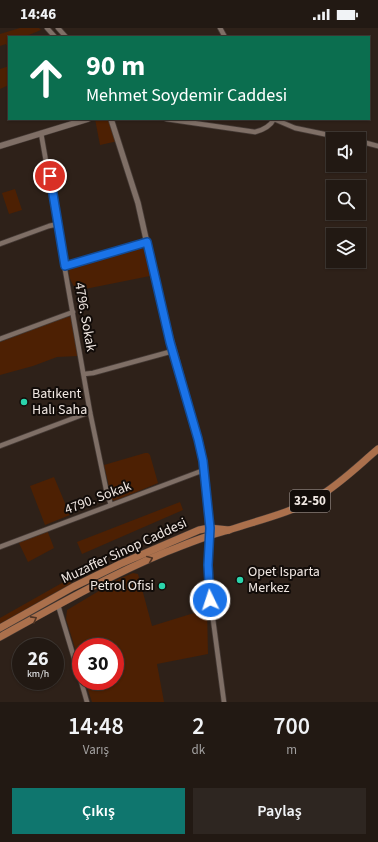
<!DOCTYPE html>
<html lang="tr">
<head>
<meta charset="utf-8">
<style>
  :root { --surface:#221913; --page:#2e2621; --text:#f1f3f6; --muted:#a2a0a0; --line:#3f3833; --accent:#0f766e }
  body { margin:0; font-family:"Source Sans 3",sans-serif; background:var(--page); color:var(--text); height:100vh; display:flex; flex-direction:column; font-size:15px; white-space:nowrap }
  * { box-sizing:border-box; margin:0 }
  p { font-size:13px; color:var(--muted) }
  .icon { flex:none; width:22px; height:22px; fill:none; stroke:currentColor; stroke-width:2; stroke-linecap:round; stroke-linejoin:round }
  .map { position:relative; height:674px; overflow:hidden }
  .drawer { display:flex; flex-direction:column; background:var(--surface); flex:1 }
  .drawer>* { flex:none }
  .banner { position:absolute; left:8px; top:8px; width:362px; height:84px; border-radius:0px; box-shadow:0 1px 3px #0004,0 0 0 1px var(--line); background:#0b6e4f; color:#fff; overflow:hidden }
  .controls { position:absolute; left:326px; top:104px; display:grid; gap:8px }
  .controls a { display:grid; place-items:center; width:40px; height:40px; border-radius:0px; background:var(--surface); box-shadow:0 1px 3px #0004,0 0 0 1px var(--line); font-size:20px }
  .speed { position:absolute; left:12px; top:610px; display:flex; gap:8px; font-size:20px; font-weight:700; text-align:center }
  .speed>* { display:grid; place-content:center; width:52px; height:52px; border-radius:50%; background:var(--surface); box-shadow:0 1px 3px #0004,0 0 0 1px var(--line); line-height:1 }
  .speed small { font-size:10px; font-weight:400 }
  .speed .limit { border:6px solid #d22; background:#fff; color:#111 }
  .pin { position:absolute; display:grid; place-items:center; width:34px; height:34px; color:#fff; margin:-17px; border:2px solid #fff; border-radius:50%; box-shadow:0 1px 4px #0007 }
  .me { position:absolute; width:44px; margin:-22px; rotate:356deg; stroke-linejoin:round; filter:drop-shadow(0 0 3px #0008) }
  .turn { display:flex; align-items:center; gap:14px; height:84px; padding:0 12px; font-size:18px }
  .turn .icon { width:52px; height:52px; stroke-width:2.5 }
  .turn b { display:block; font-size:28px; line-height:34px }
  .eta { display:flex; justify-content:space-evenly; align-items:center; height:68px; text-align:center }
  .eta b { font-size:24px; font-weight:600; line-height:28px }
  .button { display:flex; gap:8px; margin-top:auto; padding:8px 12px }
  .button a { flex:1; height:46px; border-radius:0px; background:var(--accent); color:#fff; font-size:16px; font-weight:600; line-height:46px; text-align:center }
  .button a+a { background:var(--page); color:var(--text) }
  .status { display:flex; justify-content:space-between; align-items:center; height:28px; padding:0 20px; background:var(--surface); direction:ltr }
  .status svg { height:11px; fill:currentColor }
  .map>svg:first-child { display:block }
</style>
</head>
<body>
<div class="status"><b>14:46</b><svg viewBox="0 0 49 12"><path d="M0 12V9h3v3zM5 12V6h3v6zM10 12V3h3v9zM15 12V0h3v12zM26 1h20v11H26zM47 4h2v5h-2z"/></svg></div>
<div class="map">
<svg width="378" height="674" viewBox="0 0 378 674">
  <rect width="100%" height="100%" fill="#2e2119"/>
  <g fill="#4d2003">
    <path d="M 20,0 L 39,0 L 41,2 L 24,9 L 9,9 L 9,22 L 6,16 L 0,18 L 0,6 Z"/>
    <path d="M 9,38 L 9,57 L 0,61 L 0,41 Z"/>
    <path d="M 95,91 L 111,91 L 118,113 L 100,117 Z"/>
    <path d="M 15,161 L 22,182 L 9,186 L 2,165 Z"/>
    <path d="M 143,220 L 145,223 L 151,246 L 150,248 L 80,262 C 72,260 67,247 70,239 Z"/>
    <path d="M 68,288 L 71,289 L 78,328 L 57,329 L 33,338 L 0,347 L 0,314 Z"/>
    <path d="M 145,425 L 148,425 L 150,427 L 158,455 L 115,473 L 112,472 L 104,437 Z"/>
    <path d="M 54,449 L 70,487 L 45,497 L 30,458 Z"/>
    <path d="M 180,474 L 183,482 L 82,526 L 77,514 Z"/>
    <path d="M 47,502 L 54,520 L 28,534 L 18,513 Z"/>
    <path d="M 133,545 L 138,546 L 152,598 L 207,581 L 208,626 L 157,636 L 164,674 L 92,674 L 85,653 L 115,653 L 115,619 L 81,619 L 81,639 L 66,591 L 67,582 L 119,551 Z"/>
    <path d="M 69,551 L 73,559 L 0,600 L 0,590 Z"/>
  </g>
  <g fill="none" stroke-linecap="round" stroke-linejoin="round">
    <g stroke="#463b36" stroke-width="6">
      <g id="minor">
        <path d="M 47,0 L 55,9"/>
        <path d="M 58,0 L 66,9"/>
        <path d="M 220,0 L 225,9"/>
        <path d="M 166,91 L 255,104 C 263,102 270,99 274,91"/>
        <path d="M 274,91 L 295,100 L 348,111"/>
        <path d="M 41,105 L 90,384 L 106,461 L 111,477"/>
        <path d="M 359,113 L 378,118"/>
        <path d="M 0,216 L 49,198 L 58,196"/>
        <path d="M 65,238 L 147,214"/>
        <path d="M 0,311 L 73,284"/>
        <path d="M 84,346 L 93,345 L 173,323"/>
        <path d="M 0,418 L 90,384"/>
        <path d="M 209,507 L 209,561 L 224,674"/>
        <path d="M 0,519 L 204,442"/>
        <path d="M 58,577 L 81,653"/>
        <path d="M 81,653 L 87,674"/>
      </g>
    </g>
    <g stroke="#463b36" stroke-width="7">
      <g id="tertiary">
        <path d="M 111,91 L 138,175 L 159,269 L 202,423 L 209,504"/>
        <path d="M 0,118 L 88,91"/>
      </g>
    </g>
    <g stroke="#463b36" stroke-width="8">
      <g id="primary">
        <path d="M 229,502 C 259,492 291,485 318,469 C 340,456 359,437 378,421"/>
        <path d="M 0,600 L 73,559 L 120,536 L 199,502 L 209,500 L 229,502 C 207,507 187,516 166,524 C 108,548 54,579 0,609"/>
      </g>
    </g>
    <use href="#minor" stroke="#7f6f66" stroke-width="4.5"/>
    <use href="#tertiary" stroke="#7f6f66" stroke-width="5.5"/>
    <use href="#primary" stroke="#ab704c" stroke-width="7"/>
  </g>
  <defs><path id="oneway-chevron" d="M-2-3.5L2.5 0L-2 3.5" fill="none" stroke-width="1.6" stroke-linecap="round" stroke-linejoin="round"/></defs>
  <g stroke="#4f3424">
    <use href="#oneway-chevron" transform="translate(150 531) rotate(-23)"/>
    <use href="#oneway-chevron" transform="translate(34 591) rotate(-29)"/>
  </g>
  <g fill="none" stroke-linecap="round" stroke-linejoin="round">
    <g stroke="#114b97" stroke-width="10">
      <path id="route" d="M 50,148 L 65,238 L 147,214 L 170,314 L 198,411 L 203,433 L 210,500 L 208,537 L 210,572"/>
    </g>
    <use href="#route" stroke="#1a73e8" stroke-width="7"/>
  </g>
  <g fill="#2bd5ac" stroke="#120c09" stroke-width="1.5">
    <circle cx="24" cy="374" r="4"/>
    <circle cx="240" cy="552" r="4"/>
    <circle cx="162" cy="558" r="4"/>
  </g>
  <g text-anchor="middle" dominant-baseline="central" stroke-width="4" stroke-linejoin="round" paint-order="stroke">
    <rect fill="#120c09" stroke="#ada5a1" stroke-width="1" x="290" y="462" width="40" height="22" rx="3"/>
    <g font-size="13" font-weight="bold" fill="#f0e7e2">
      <text x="310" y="473">32-50</text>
    </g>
    <g font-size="14" fill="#f0e7e2" stroke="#120c09">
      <text transform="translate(85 289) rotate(80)">4796. Sokak</text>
      <text transform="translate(98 470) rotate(-21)">4790. Sokak</text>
      <text transform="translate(124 523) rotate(-25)">Muzaffer Sinop Caddesi</text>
    </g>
    <g font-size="14" fill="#f0e7e2" stroke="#120c09" text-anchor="start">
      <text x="32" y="366">Batıkent<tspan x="32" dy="16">Halı Saha</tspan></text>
      <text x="248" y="544">Opet Isparta<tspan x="248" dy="16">Merkez</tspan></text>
      <text x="154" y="558" text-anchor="end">Petrol Ofisi</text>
    </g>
  </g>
</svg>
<div class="controls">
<a><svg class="icon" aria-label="sound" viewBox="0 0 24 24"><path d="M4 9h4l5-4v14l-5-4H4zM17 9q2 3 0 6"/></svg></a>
<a><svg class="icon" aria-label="search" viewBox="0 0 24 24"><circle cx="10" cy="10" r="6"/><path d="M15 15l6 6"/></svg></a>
<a><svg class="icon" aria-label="layers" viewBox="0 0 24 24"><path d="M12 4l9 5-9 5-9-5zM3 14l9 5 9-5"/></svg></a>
</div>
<div class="speed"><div>26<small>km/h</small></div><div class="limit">30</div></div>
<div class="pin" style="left:50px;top:148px;background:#d93025"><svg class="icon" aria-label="arrive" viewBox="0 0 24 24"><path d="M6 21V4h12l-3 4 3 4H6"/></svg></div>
<svg class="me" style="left:210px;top:572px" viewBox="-20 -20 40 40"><circle r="17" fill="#1a73e8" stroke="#fff" stroke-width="3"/><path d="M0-11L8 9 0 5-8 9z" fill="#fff"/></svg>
<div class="banner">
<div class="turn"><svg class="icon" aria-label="ahead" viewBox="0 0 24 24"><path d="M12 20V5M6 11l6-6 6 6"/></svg><div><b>90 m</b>Mehmet Soydemir Caddesi</div></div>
</div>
</div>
<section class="drawer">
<div class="eta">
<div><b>14:48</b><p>Varış</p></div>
<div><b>2</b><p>dk</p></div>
<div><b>700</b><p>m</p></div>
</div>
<div class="button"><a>Çıkış</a><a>Paylaş</a></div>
</section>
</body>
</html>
